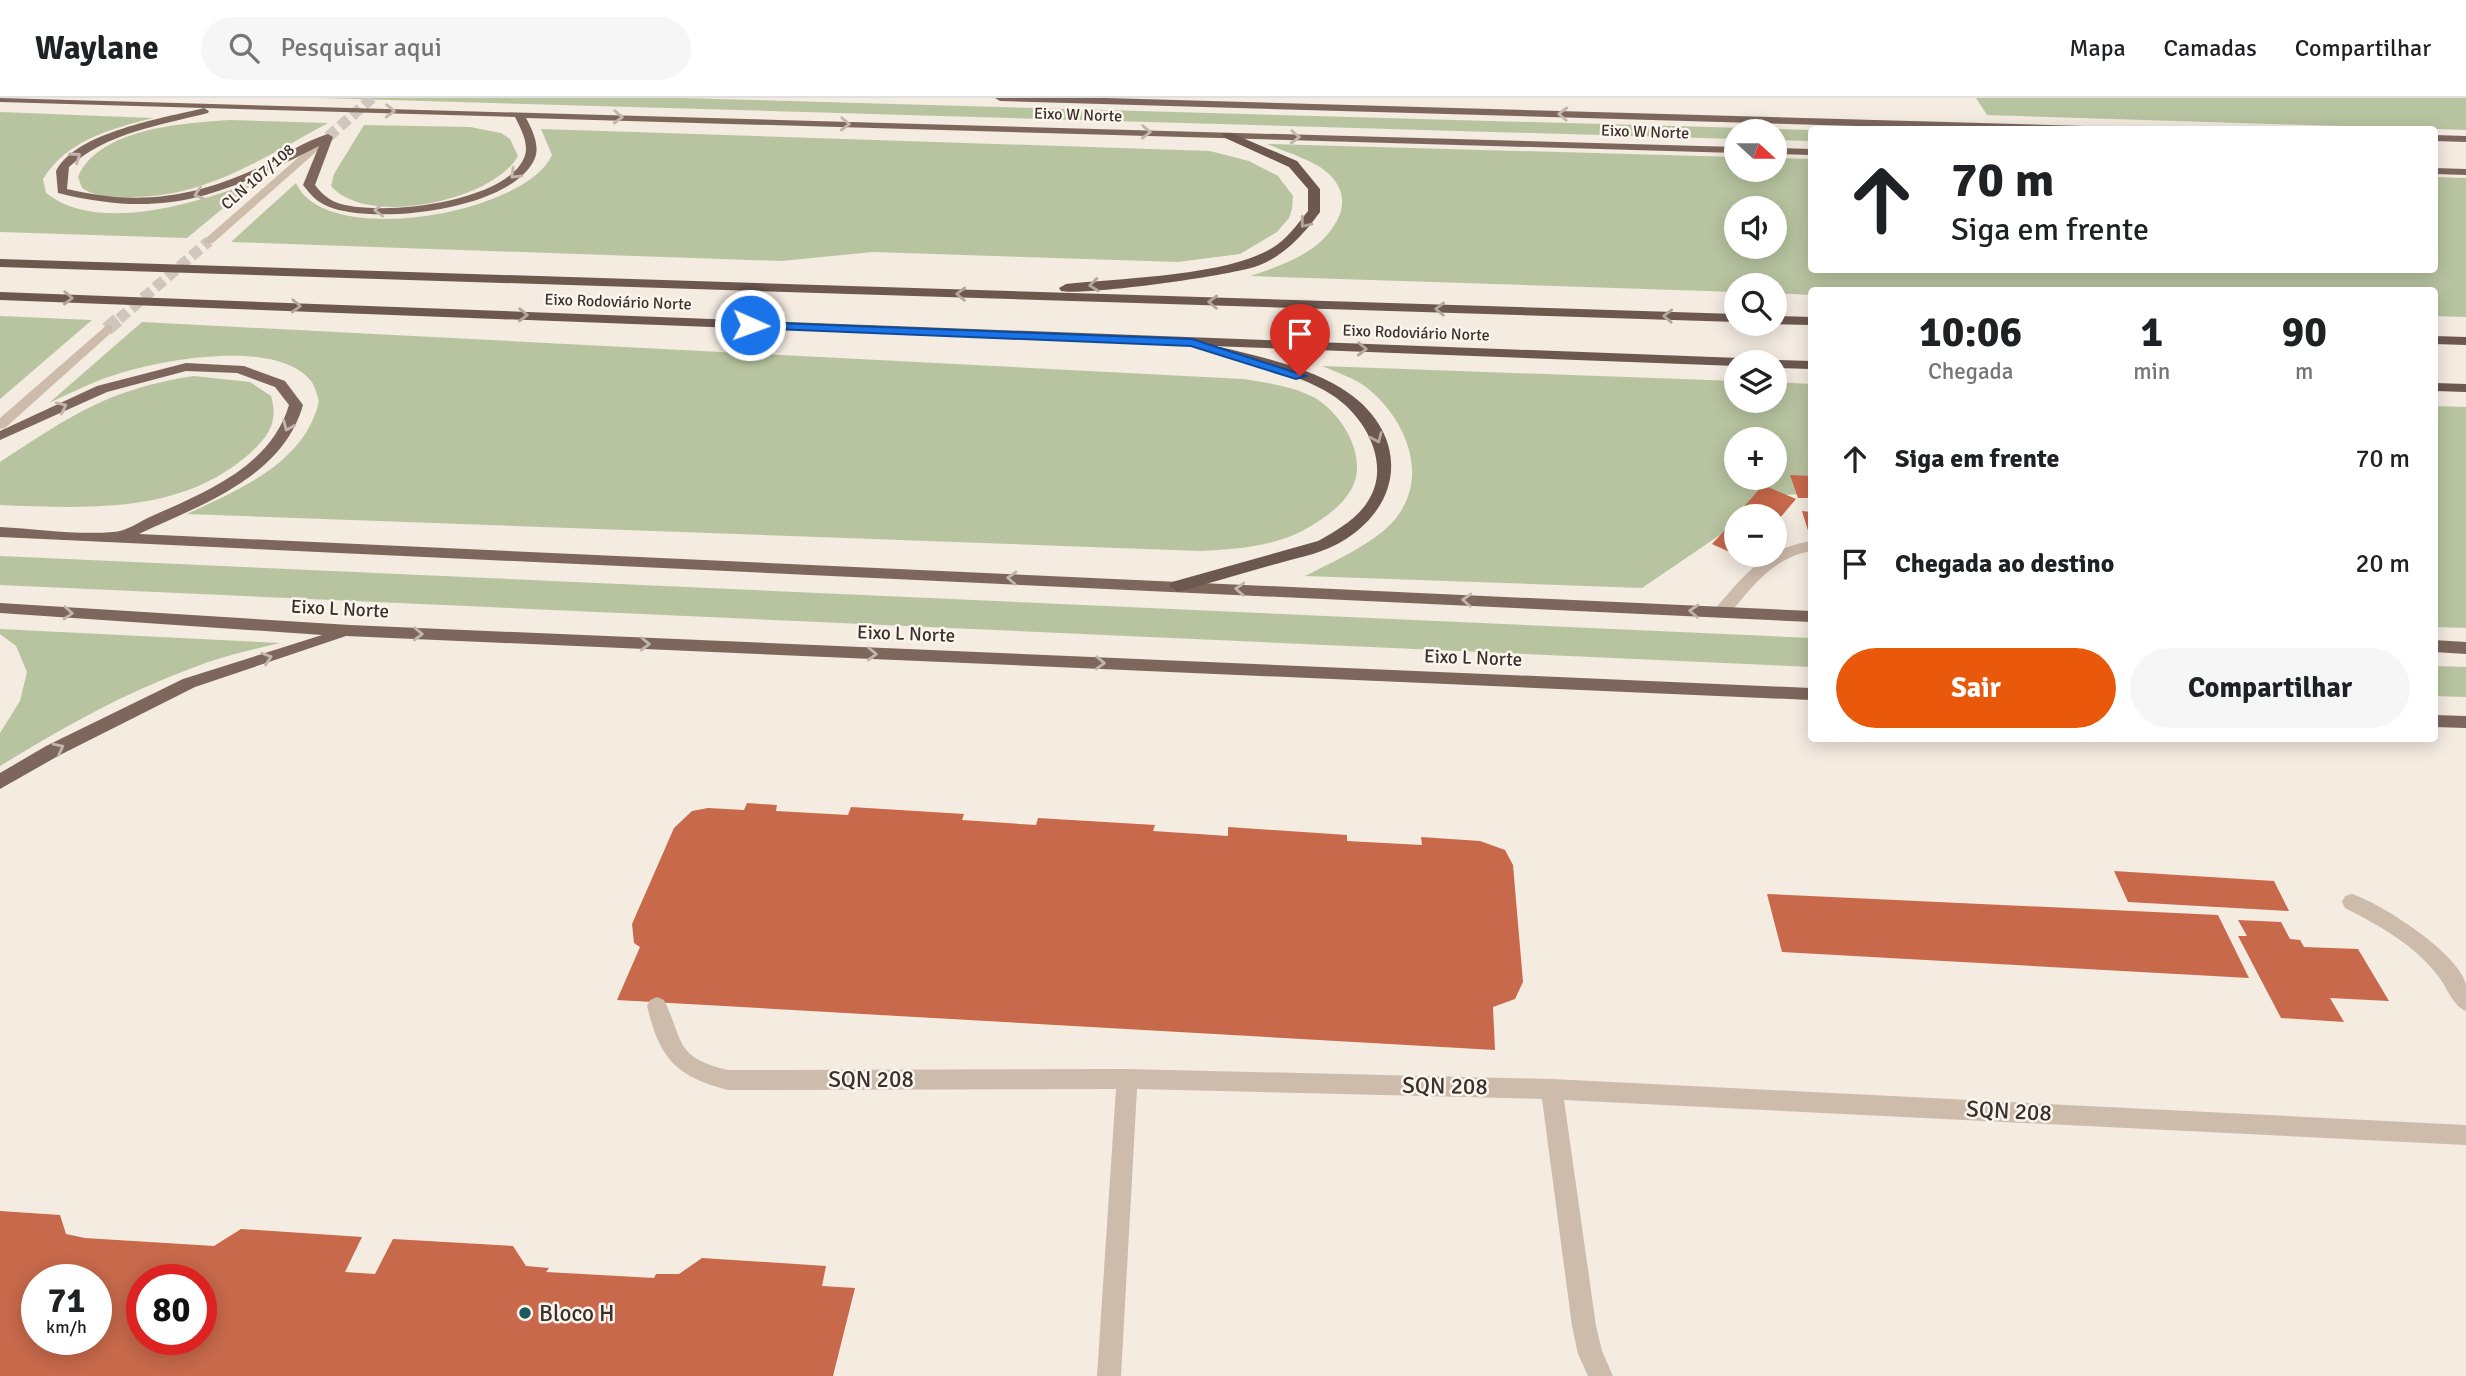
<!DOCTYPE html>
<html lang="pt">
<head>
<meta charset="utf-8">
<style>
  :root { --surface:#fff; --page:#f6f6f6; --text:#202124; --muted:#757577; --line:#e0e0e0; --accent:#ea580c }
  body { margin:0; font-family:Signika,sans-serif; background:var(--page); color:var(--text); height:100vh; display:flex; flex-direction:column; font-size:26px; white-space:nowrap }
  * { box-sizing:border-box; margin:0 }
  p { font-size:23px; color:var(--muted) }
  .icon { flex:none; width:38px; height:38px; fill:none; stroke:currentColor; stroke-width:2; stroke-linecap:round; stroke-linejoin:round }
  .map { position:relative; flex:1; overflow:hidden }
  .details { position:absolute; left:1808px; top:189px; width:630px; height:455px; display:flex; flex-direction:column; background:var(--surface); border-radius:7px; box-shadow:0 4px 18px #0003 }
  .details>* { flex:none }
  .top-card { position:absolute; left:1808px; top:28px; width:630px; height:147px; border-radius:7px; box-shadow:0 4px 18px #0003; background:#fff; color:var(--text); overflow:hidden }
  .needle { width:46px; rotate:111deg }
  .tools { position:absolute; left:1724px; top:21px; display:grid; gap:14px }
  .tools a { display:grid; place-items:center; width:63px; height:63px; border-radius:50%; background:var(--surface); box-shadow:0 4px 18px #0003; font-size:35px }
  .speed { position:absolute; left:21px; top:1166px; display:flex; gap:14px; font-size:35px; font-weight:700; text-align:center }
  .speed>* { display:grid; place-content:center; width:91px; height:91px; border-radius:50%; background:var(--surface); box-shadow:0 4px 18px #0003; line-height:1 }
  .speed small { font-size:18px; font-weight:400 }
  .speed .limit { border:10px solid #d22; background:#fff; color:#111 }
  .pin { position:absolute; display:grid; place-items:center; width:60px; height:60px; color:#fff; margin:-72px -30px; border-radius:50% 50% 50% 0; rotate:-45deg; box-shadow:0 0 7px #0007 }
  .pin .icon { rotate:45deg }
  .me { position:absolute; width:77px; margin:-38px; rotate:92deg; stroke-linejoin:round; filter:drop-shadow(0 0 5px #0008) }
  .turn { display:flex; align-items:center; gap:24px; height:147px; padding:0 28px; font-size:32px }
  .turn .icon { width:91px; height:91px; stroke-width:2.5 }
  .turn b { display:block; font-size:49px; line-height:60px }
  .eta { display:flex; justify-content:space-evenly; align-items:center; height:119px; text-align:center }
  .eta b { font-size:42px; font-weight:700; line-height:49px }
  .button { display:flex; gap:14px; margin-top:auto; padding:14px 28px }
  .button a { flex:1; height:80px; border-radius:42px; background:var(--accent); color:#fff; font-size:28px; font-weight:700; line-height:80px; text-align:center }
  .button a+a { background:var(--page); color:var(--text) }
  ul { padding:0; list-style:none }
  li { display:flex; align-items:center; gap:21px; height:105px; padding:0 28px }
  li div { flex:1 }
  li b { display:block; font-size:26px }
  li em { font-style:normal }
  header { display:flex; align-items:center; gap:42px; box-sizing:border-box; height:98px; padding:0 35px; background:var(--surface); border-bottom:2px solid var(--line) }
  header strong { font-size:33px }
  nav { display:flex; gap:38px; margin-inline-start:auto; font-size:24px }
  .search { width:490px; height:63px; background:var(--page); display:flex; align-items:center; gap:18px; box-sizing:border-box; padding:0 24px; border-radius:38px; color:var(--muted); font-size:26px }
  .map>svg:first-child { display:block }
</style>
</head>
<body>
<header>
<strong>Waylane</strong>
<div class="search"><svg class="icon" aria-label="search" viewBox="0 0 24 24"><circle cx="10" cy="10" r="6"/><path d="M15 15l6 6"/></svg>Pesquisar aqui</div>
<nav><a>Mapa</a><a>Camadas</a><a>Compartilhar</a></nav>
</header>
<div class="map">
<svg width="2466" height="1278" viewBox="0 0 2466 1278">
  <rect width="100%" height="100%" fill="#f4ebe1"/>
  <g fill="#b8c4a0" fill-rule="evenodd">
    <path d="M 320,0 L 681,0 L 1811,32 L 1811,43 L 1775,42 L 1774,33 L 1736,33 L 1736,41 Z"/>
    <path d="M 1976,0 L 2466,0 L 2466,32 L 1987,17 Z"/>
    <path d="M 0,14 L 153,20 C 111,31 67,42 43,81 L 46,95 C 99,137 199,104 256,83 L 187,140 L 0,134 Z"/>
    <path d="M 230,22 L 328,25 C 265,59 203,101 128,99 C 113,99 95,99 82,90 L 78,79 C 99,30 184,25 230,22 Z"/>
    <path d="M 364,27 L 470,29 L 501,35 L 510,41 L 518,58 C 493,103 367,130 331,88 L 334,76 Z"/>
    <path d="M 541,31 L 1210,53 L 1249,63 L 1278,78 L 1293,98 L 1292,111 L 1289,120 L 1277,134 L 1240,156 L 1178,164 L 873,154 L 781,163 L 231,144 L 296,85 C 324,151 525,117 552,57 Z"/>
    <path d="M 1267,46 L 1736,59 L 1736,72 L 1774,72 L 1775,60 L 1811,61 L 1811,172 L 2434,172 L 2434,79 L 2466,80 L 2466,219 L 2434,218 L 2434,192 L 1811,192 L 1811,197 L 1775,195 L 1774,187 L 1736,187 L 1736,194 L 1250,178 C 1286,166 1325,153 1340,116 C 1345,102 1341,88 1330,77 C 1315,62 1287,55 1267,46 ZM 1736,110 L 1774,110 L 1774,149 L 1736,149 Z"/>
    <path d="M 0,218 L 92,222 L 0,301 Z"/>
    <path d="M 142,224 L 1243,281 C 1268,285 1293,288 1315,300 C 1344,317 1371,364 1349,395 C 1339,411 1320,423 1304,432 C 1272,449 1234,451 1200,453 L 187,416 C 240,391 305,365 319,303 C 317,297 315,288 311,283 C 278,241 167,261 124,274 C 98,281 73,294 49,305 Z"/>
    <path d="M 1322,268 L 1736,283 L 1736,303 L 1774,303 L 1775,284 L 1811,286 L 1811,396 L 1779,397 L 1747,418 L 1736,418 L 1736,426 L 1642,490 L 1305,478 C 1334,463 1381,443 1399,416 C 1429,373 1403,318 1366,289 C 1354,280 1336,274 1322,268 ZM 1736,341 L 1774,341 L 1774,380 L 1736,380 Z"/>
    <path d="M 194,278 L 250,284 L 271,298 C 279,325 268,339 248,357 C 179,417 85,410 0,407 L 0,364 C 71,318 108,291 194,278 Z"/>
    <path d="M 2434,308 L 2466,309 L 2466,530 L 2434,529 Z"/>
    <path d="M 0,458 L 1811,540 L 1811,569 L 0,487 Z"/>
    <path d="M 0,531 L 280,545 C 251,552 220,559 192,570 C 124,595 62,630 0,668 L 0,635 L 20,603 L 27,574 L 16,548 L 0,536 Z"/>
    <path d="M 2434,568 L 2466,569 L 2466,599 L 2434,598 Z"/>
  </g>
  <g fill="#c8694b" fill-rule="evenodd">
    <path d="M 1790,377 L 1811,378 L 1811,400 L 1798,400 Z"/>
    <path d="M 1763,387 L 1796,401 L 1774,427 L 1774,418 L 1754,418 L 1741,412 Z"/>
    <path d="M 1802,413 L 1811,414 L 1811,442 L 1809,436 Z"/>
    <path d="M 1736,420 L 1736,457 L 1749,457 L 1745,461 L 1712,446 Z"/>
    <path d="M 747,705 L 777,707 L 776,713 L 848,717 L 851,709 L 964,716 L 962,722 L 1036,727 L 1038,720 L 1155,727 L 1153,733 L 1228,738 L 1228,729 L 1347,737 L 1347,743 L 1422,747 L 1421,739 L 1480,743 L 1505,752 L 1513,767 L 1523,884 L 1515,901 L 1493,909 L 1495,952 L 617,902 L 640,849 L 634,845 L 632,826 L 674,730 L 692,713 L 708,710 L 744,712 Z"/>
    <path d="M 2114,773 L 2274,783 L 2289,813 L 2128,804 Z"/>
    <path d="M 1767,796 L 2218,817 L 2249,880 L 1782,854 Z"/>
    <path d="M 2238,822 L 2281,824 L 2290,841 L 2300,842 L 2304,849 L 2358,851 L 2389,903 L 2330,900 L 2344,924 L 2281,920 L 2238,838 L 2247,838 Z"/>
    <path d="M 0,1113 L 60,1117 L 66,1136 L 85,1140 L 214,1148 L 241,1131 L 362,1139 L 345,1174 L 375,1176 L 393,1141 L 513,1148 L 526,1168 L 549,1170 L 546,1174 L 654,1180 L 656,1176 L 679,1176 L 702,1160 L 826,1168 L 822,1188 L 855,1190 L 833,1278 L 0,1278 ZM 37,1181 L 96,1181 L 96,1241 L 37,1241 ZM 142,1181 L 201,1181 L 201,1241 L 142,1241 Z"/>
  </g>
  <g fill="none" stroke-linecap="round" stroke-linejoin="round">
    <g stroke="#cfc6bd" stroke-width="11" stroke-dasharray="11 5" stroke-linecap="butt">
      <path d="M 328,39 L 372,0"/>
      <path d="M 119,221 L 209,143"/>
    </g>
    <path stroke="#cfc6bd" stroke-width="14" stroke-dasharray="14 7" stroke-linecap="butt" d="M 107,231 L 121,219"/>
    <path fill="#cdbbac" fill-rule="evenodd" d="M 1811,443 L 1811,453 C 1772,460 1751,490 1727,519 L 1715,519 L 1713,515 L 1715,511 C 1746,475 1764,451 1811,443 Z"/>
    <g fill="#cdbbac" fill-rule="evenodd">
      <path d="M 2352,796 C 2382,806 2457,854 2466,886 C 2466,893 2466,905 2466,913 C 2453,908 2447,890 2439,879 C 2415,847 2380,828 2345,810 L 2342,804 L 2345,798 Z"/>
      <path d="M 657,899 L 664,902 C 684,943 674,959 728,972 L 1127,971 L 1552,981 L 2466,1027 L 2466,1047 L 1564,1002 L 1596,1228 L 1602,1253 L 1613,1278 L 1588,1278 L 1578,1256 L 1572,1228 L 1542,1001 L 1137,991 L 1121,1278 L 1097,1278 L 1116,991 L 728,992 C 675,978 660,961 647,908 L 650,902 Z"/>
    </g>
    <g fill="#cdbbac" fill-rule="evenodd">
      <path d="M 324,37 L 333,39 L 213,145 L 205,145 L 205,141 Z"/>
      <path d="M 107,227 L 112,228 L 112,234 L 5,330 L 0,331 L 0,320 Z"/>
    </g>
    <g fill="#7d675c" fill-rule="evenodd">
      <path d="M 0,0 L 1736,49 L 1736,55 L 526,20 C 532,31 540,47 535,60 C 514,112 372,128 327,108 C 317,104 310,96 303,87 L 319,48 C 223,97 167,122 58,95 L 56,73 C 76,34 164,20 204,10 L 0,4 ZM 204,10 L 515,19 C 521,31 530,47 524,60 C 505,105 376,120 335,104 C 327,100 320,94 315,87 L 333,39 L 328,36 C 305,43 283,58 260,69 C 193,100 139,108 67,91 L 69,69 C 106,35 161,27 208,15 L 209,13 Z"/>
      <path d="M 995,0 L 1106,0 L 2121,29 L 2126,32 L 1994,32 L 1000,3 Z"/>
      <path d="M 2434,37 L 2466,38 L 2466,44 L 2434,43 Z"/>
      <path d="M 1774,50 L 1811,51 L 1811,57 L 1774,56 Z"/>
      <path d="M 2434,70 L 2466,71 L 2466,77 L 2434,76 Z"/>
      <path d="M 186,265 L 244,268 L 285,283 L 303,307 C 282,380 202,406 139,436 L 1811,513 L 1811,524 L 0,439 L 0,429 C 37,431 76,437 113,434 C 125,434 141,423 152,418 C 206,394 271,368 289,307 L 275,289 L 237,275 L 186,273 L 107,294 L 0,342 L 0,333 L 97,288 Z"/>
      <path d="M 0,505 L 350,527 L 1811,590 L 1811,602 L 346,538 L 195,589 L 58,658 L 0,691 L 0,675 L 46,648 L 183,581 L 322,537 L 0,515 Z"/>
      <path d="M 2434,542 L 2466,544 L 2466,556 L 2434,554 Z"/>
      <path d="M 2434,617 L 2466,618 L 2466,630 L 2434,629 Z"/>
    </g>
    <g fill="#6c584f" fill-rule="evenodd">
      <path d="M 1223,35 L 1231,35 L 1297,63 L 1320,91 L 1320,114 C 1304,136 1286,156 1260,167 C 1238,177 1083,198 1061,193 L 1059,190 L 1066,186 C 1122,180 1236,178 1278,146 C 1289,138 1299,124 1308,113 L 1308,91 L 1289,69 L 1223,39 Z"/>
      <path d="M 0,161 L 1736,216 L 1736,224 L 0,169 Z"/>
      <path d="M 0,194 L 1739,260 L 1746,264 L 1736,264 L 1736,268 L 0,202 Z"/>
      <path d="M 1774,218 L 1811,219 L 1811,227 L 1772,226 Z"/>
      <path d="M 2434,238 L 2466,239 L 2466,247 L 2434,246 Z"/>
      <path d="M 1220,249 C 1261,259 1305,268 1341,290 C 1405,329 1409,400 1346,441 C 1325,455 1300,459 1276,466 C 1243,475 1211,485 1178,494 L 1169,488 L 1172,484 L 1318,443 C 1336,433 1357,421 1368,403 C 1392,366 1365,318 1332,297 C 1297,275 1254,267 1215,256 L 1213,253 Z"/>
      <path d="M 1774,262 L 1811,263 L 1811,271 L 1774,270 L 1774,264 L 1768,264 Z"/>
      <path d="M 2434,285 L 2466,286 L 2466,294 L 2434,293 Z"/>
    </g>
  </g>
  <defs><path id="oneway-chevron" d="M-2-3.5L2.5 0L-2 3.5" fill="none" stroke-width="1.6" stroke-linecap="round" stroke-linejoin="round" transform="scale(1.75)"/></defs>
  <g stroke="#c2b5ac">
    <use href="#oneway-chevron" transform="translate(390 13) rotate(2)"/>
    <use href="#oneway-chevron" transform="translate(1563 16) rotate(-178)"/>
    <use href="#oneway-chevron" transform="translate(618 19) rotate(2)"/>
    <use href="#oneway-chevron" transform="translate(845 26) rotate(2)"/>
    <use href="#oneway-chevron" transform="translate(1146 34) rotate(2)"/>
    <use href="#oneway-chevron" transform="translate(1295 39) rotate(2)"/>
    <use href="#oneway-chevron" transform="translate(76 59) rotate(-35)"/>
    <use href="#oneway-chevron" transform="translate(515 76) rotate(135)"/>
    <use href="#oneway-chevron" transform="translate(199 96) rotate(163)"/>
    <use href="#oneway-chevron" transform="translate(379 112) rotate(179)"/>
    <use href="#oneway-chevron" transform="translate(62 309) rotate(-25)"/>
    <use href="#oneway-chevron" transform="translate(288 328) rotate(114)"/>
    <use href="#oneway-chevron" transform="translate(1012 480) rotate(-177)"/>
    <use href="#oneway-chevron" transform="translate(1240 491) rotate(-177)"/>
    <use href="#oneway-chevron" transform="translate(1467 502) rotate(-177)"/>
    <use href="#oneway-chevron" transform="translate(1694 513) rotate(-177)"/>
    <use href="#oneway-chevron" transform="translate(68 515) rotate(4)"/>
    <use href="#oneway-chevron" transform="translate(418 536) rotate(2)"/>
    <use href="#oneway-chevron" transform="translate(645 546) rotate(2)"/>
    <use href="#oneway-chevron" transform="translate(872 556) rotate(2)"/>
    <use href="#oneway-chevron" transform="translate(267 560) rotate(-18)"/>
    <use href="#oneway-chevron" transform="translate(1100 565) rotate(2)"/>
    <use href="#oneway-chevron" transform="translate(59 650) rotate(-27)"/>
  </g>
  <g stroke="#b4a69e">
    <use href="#oneway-chevron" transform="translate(1305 125) rotate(128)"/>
    <use href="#oneway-chevron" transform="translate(1094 187) rotate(174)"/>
    <use href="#oneway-chevron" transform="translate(961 196) rotate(-178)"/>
    <use href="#oneway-chevron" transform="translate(68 200) rotate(2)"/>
    <use href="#oneway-chevron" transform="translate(1213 204) rotate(-178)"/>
    <use href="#oneway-chevron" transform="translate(296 208) rotate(2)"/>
    <use href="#oneway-chevron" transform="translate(1440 211) rotate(-178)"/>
    <use href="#oneway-chevron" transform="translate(523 217) rotate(2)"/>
    <use href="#oneway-chevron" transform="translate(1668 218) rotate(-178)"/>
    <use href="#oneway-chevron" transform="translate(1362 251) rotate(2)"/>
    <use href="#oneway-chevron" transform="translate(1377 340) rotate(66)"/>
  </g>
  <path fill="#1a73e8" stroke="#114b97" stroke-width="2" d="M 746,224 L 1192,241 L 1306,278 L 1296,281 L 1191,248 L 750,230 L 746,229 Z"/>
  <circle fill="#1f5a5e" stroke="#fbf5ee" stroke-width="2.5" cx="525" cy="1215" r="7"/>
  <g text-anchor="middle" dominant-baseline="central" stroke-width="5" stroke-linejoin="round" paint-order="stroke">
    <g font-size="16" fill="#3b302b" stroke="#fbf5ee">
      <text transform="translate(1078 17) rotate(2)">Eixo W Norte</text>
      <text transform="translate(1645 34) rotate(2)">Eixo W Norte</text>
      <text transform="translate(258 79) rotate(-41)">CLN 107/108</text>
      <text transform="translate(618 204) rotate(2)">Eixo Rodoviário Norte</text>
      <text transform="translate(1416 235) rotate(2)">Eixo Rodoviário Norte</text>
    </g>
    <g font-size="19" fill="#3b302b" stroke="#fbf5ee">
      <text transform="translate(340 511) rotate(3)">Eixo L Norte</text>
      <text transform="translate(906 536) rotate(2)">Eixo L Norte</text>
      <text transform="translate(1473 560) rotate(2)">Eixo L Norte</text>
    </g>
    <g font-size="23" fill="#3b302b" stroke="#fbf5ee">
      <text x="871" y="981">SQN 208</text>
      <text transform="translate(1445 988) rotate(1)">SQN 208</text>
      <text transform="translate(2009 1013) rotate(3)">SQN 208</text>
    </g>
    <g font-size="23" fill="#3b302b" stroke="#fbf5ee" text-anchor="start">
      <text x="539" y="1215">Bloco H</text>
    </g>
  </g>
</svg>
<div class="tools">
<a><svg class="needle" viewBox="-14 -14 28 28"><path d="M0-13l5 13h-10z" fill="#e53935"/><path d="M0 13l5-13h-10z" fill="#757577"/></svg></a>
<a><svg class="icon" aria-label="sound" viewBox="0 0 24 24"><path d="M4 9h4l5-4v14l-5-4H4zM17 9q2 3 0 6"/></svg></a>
<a><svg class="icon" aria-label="search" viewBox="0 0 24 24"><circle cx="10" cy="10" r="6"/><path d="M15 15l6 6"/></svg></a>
<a><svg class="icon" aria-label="layers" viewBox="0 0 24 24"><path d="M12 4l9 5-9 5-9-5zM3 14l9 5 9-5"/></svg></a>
<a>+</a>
<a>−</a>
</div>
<div class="speed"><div>71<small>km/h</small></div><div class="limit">80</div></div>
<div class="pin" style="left:1300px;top:278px;background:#d93025"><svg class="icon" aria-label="arrive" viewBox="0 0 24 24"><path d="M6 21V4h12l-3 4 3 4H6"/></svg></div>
<svg class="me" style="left:750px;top:227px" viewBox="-20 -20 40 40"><circle r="17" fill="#1a73e8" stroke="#fff" stroke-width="3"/><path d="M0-11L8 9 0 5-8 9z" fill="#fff"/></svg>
<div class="top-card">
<div class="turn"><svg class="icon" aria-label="ahead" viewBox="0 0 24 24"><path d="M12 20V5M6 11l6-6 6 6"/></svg><div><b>70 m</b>Siga em frente</div></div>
</div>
<section class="details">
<div class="eta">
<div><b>10:06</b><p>Chegada</p></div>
<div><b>1</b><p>min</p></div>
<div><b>90</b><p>m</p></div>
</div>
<ul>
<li><svg class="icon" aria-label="ahead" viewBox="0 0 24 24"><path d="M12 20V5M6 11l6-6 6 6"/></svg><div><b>Siga em frente</b></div><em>70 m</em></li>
<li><svg class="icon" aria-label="arrive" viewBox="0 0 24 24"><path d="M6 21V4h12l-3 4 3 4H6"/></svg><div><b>Chegada ao destino</b></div><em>20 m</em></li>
</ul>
<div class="button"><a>Sair</a><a>Compartilhar</a></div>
</section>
</div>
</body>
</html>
